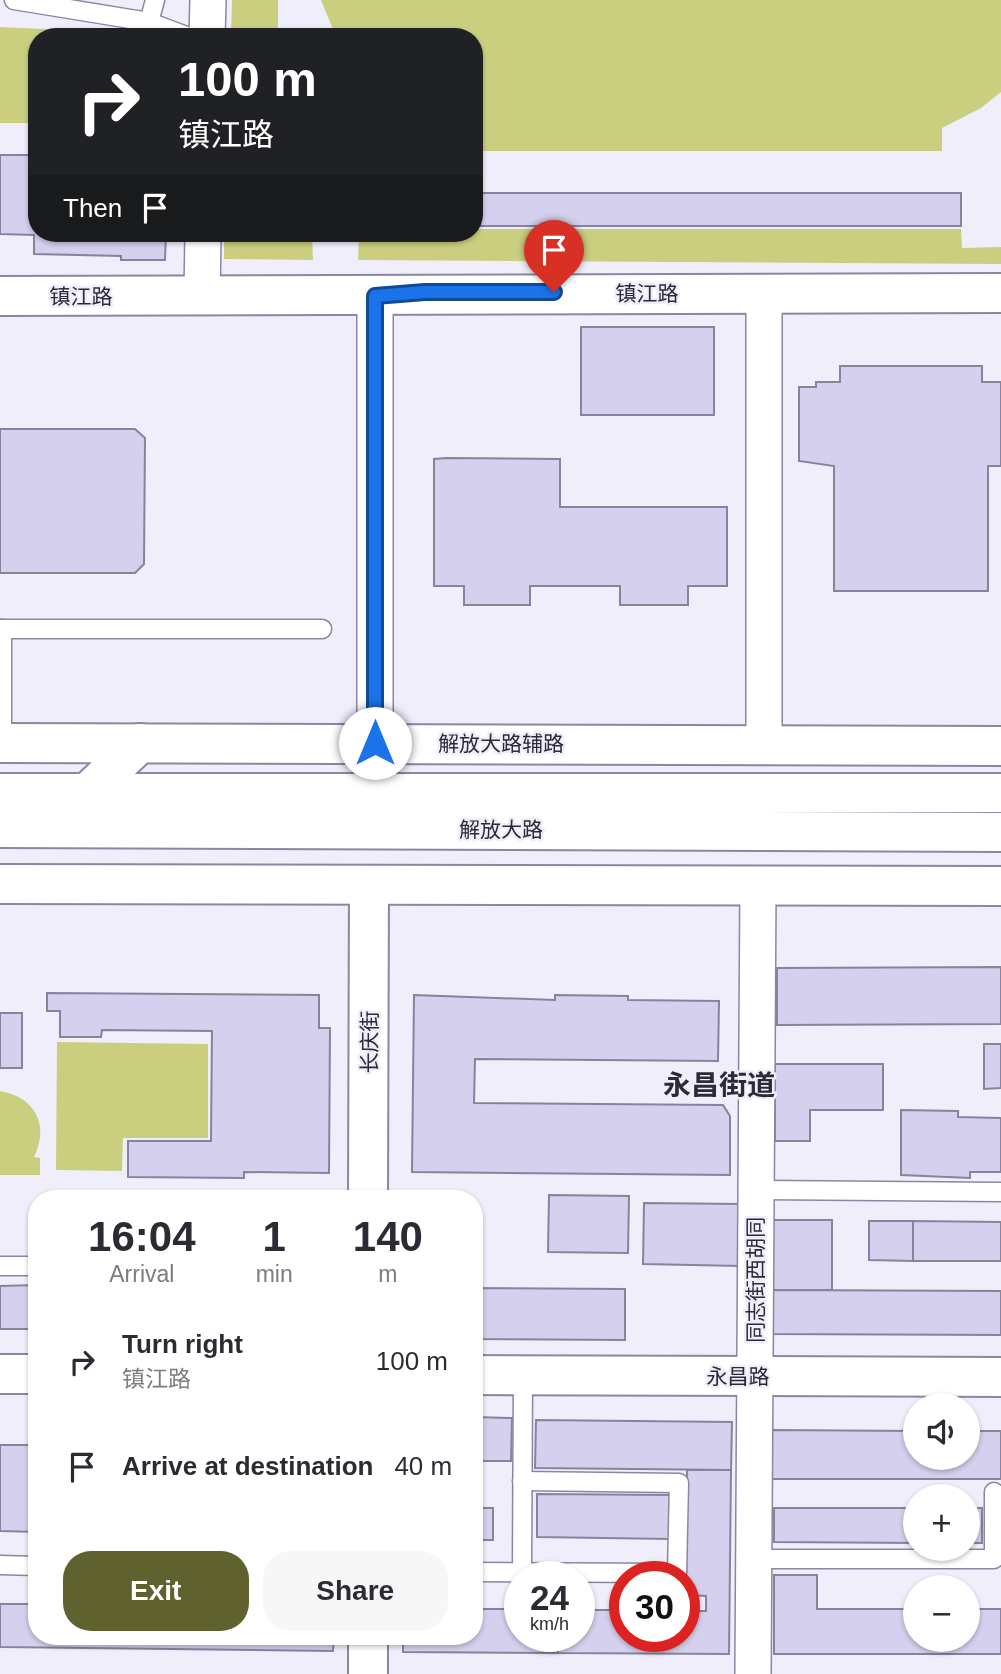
<!DOCTYPE html>
<html lang="en">
<head>
<meta charset="utf-8">
<style>
  :root { --surface:#fff; --page:#f7f7f7; --text:#2b2b33; --muted:#7c7c81; --accent:#5f612f }
  body { margin:0; font-family:Helvetica,"Noto Sans SC",sans-serif; background:var(--page); color:var(--text); height:100vh; display:flex; flex-direction:column; font-size:26px; white-space:nowrap }
  * { box-sizing:border-box; margin:0 }
  p { font-size:23px; color:var(--muted) }
  .icon { flex:none; width:38px; height:38px; fill:none; stroke:currentColor; stroke-width:2; stroke-linecap:round; stroke-linejoin:round }
  .map { position:relative; flex:1; overflow:hidden }
  .details { position:absolute; left:28px; top:1190px; width:455px; height:455px; display:flex; flex-direction:column; background:var(--surface); border-radius:28px; box-shadow:0 2px 5px #0004 }
  .details>* { flex:none }
  .banner { position:absolute; left:28px; top:28px; width:455px; height:214px; border-radius:28px; box-shadow:0 2px 5px #0004; background:#202124; color:#fff; overflow:hidden }
  .buttons { position:absolute; left:903px; top:1393px; display:grid; gap:14px }
  .buttons a { display:grid; place-items:center; width:77px; height:77px; border-radius:50%; background:var(--surface); box-shadow:0 2px 5px #0004; font-size:35px }
  .speed { position:absolute; left:504px; top:1561px; display:flex; gap:14px; font-size:35px; font-weight:700; text-align:center }
  .speed>* { display:grid; place-content:center; width:91px; height:91px; border-radius:50%; background:var(--surface); box-shadow:0 2px 5px #0004; line-height:1 }
  .speed small { font-size:18px; font-weight:400 }
  .speed .limit { border:10px solid #d22; background:#fff; color:#111 }
  .pin { position:absolute; display:grid; place-items:center; width:60px; height:60px; color:#fff; margin:-72px -30px; border-radius:50% 50% 50% 0; rotate:-45deg; box-shadow:0 0 7px #0007 }
  .pin .icon { rotate:45deg }
  .me { position:absolute; width:77px; margin:-38px; rotate:0deg; stroke-linejoin:round; filter:drop-shadow(0 0 5px #0008) }
  .turn { display:flex; align-items:center; gap:24px; height:147px; padding:0 35px; font-size:32px }
  .turn .icon { width:91px; height:91px; stroke-width:2.5 }
  .turn b { display:block; font-size:49px; line-height:60px }
  .then { display:flex; align-items:center; height:66px; padding:0 35px; background:#0003; gap:14px; font-size:26px }
  .eta { display:flex; justify-content:space-evenly; align-items:center; height:119px; text-align:center }
  .eta b { font-size:42px; font-weight:700; line-height:49px }
  .action { display:flex; gap:14px; margin-top:auto; padding:14px 35px }
  .action a { flex:1; height:80px; border-radius:28px; background:var(--accent); color:#fff; font-size:28px; font-weight:700; line-height:80px; text-align:center }
  .action a+a { background:var(--page); color:var(--text) }
  ul { padding:0; list-style:none }
  li { display:flex; align-items:center; gap:21px; height:105px; padding:0 35px }
  li div { flex:1 }
  li b { display:block; font-size:26px }
  li em { font-style:normal }
  .map>svg:first-child { display:block }
</style>
</head>
<body>
<div class="map">
<svg width="1001" height="1674" viewBox="0 0 1001 1674">
  <rect width="100%" height="100%" fill="#f0eefb"/>
  <g fill="#cacf80">
    <path d="M 232,0 L 278,0 L 278,37 L 231,37 Z"/>
    <path d="M 321,0 L 1001,0 L 1001,92 L 981,108 L 942,128 L 942,151 L 474,151 L 474,37 L 336,37 Z"/>
    <path d="M 0,27 L 134,33 L 143,37 L 37,37 L 37,123 L 0,123 Z"/>
    <path d="M 474,229 L 961,229 L 962,248 L 1001,247 L 1001,264 L 358,260 L 359,233 L 474,233 Z"/>
    <path d="M 224,233 L 312,233 L 313,260 L 224,259 Z"/>
    <path d="M 57,1042 L 208,1044 L 208,1138 L 123,1138 L 122,1171 L 56,1170 Z"/>
    <path d="M 0,1091 C 35,1097 50,1125 34,1157 L 40,1158 L 40,1175 L 0,1175 Z"/>
  </g>
  <g fill="#d4d0ed" stroke="#87839e" stroke-width="2">
    <path d="M 0,155 L 37,155 L 37,233 L 166,233 L 165,260 L 121,260 L 121,256 L 34,254 L 34,235 L 0,234 Z"/>
    <rect x="474" y="193" width="487" height="33"/>
    <rect x="581" y="327" width="133" height="88"/>
    <path d="M 840,366 L 982,366 L 982,382 L 1001,382 L 1001,466 L 988,466 L 988,591 L 834,591 L 834,466 L 799,461 L 799,387 L 816,387 L 816,382 L 840,382 Z"/>
    <path d="M 0,429 L 135,429 L 145,438 L 144,564 L 135,573 L 0,573 Z"/>
    <path d="M 447,458 L 560,459 L 560,507 L 727,507 L 727,586 L 688,586 L 688,605 L 620,605 L 620,586 L 530,586 L 530,605 L 464,605 L 464,586 L 434,586 L 434,459 Z"/>
    <path d="M 1001,967 L 1001,1024 L 777,1025 L 777,968 Z"/>
    <path d="M 47,993 L 319,995 L 319,1028 L 330,1028 L 329,1173 L 244,1172 L 244,1178 L 128,1177 L 128,1141 L 211,1141 L 212,1031 L 102,1030 L 101,1037 L 60,1037 L 60,1011 L 47,1011 Z"/>
    <path d="M 414,995 L 555,1000 L 555,995 L 628,996 L 628,1000 L 719,1001 L 718,1061 L 475,1059 L 474,1103 L 723,1105 L 730,1116 L 730,1175 L 412,1172 Z"/>
    <rect x="0" y="1013" width="22" height="55"/>
    <path d="M 984,1044 L 1001,1044 L 1001,1088 L 984,1089 Z"/>
    <path d="M 775,1064 L 883,1064 L 883,1110 L 810,1110 L 810,1141 L 775,1141 Z"/>
    <path d="M 901,1110 L 958,1111 L 958,1117 L 1001,1118 L 1001,1172 L 970,1172 L 970,1178 L 901,1175 Z"/>
    <path d="M 549,1195 L 629,1196 L 628,1253 L 548,1252 Z"/>
    <path d="M 644,1203 L 742,1204 L 741,1266 L 643,1264 Z"/>
    <rect x="772" y="1220" width="60" height="70"/>
    <path d="M 869,1221 L 913,1221 L 913,1261 L 869,1260 Z"/>
    <path d="M 913,1221 L 1001,1222 L 1001,1261 L 913,1261 Z"/>
    <path d="M 37,1285 L 37,1329 L 0,1329 L 0,1286 Z"/>
    <path d="M 474,1288 L 625,1289 L 625,1340 L 474,1339 Z"/>
    <path d="M 772,1290 L 1001,1291 L 1001,1335 L 772,1334 Z"/>
    <path d="M 474,1417 L 512,1418 L 511,1461 L 474,1461 Z"/>
    <path d="M 536,1420 L 732,1422 L 731,1470 L 535,1468 Z"/>
    <path d="M 772,1430 L 915,1431 L 915,1458 L 968,1458 L 968,1431 L 1001,1431 L 1001,1479 L 772,1479 Z"/>
    <path d="M 0,1445 L 37,1445 L 37,1532 L 0,1531 Z"/>
    <path d="M 687,1470 L 731,1470 L 729,1654 L 558,1653 L 558,1636 L 579,1636 L 579,1610 L 625,1610 L 625,1636 L 684,1636 L 684,1611 L 706,1611 L 706,1596 L 686,1595 Z"/>
    <path d="M 537,1494 L 672,1495 L 671,1539 L 537,1537 Z"/>
    <rect x="474" y="1508" width="19" height="32"/>
    <path d="M 774,1508 L 915,1508 L 915,1543 L 774,1542 Z"/>
    <rect x="968" y="1508" width="14" height="35"/>
    <path d="M 774,1575 L 817,1575 L 817,1609 L 915,1609 L 915,1640 L 968,1640 L 968,1609 L 1001,1609 L 1001,1654 L 774,1654 Z"/>
    <path d="M 0,1604 L 37,1604 L 37,1636 L 334,1636 L 333,1651 L 0,1647 Z"/>
    <path d="M 474,1609 L 520,1609 L 520,1636 L 558,1636 L 558,1653 L 403,1652 L 403,1636 L 474,1636 Z"/>
  </g>
  <g fill="none" stroke-linecap="round" stroke-linejoin="round">
    <g stroke="#8a87a2" stroke-width="21">
      <g id="lane">
        <path d="M 14,0 L 149,22 L 189,37"/>
        <path d="M 149,22 L 155,0"/>
        <path d="M 0,629 L 322,629"/>
        <path d="M 2,629 L 2,743"/>
        <path d="M 756,1190 L 1001,1192"/>
        <path d="M 0,1266 L 37,1266"/>
        <path d="M 754,1559 L 994,1559 L 994,1492"/>
        <path d="M 0,1565 L 37,1566"/>
        <path d="M 474,1572 L 677,1573 L 679,1483 L 522,1481"/>
        <path d="M 522,1572 L 523,1375"/>
      </g>
    </g>
    <g stroke="#8a87a2" stroke-width="38">
      <g id="street">
        <path d="M 207,37 L 208,0"/>
        <path d="M 764,293 L 764,745"/>
        <path d="M 202,296 L 203,233"/>
        <path d="M 375,743 L 375,296"/>
        <path d="M 753,1674 L 758,885"/>
      </g>
    </g>
    <g stroke="#8a87a2" stroke-width="42">
      <g id="secondary">
        <path d="M 0,296 L 1001,293"/>
        <path d="M 0,743 L 1001,746"/>
        <path d="M 0,884 L 1001,886"/>
        <path d="M 368,1199 L 369,885"/>
        <path d="M 0,1374 L 37,1374"/>
        <path d="M 474,1375 L 1001,1377"/>
        <path d="M 368,1636 L 368,1674"/>
      </g>
    </g>
    <g stroke="#8a87a2" stroke-width="42">
      <g id="primary">
        <path d="M 0,793 L 1001,793"/>
        <path d="M 87,793 L 140,743"/>
        <path d="M 0,828 L 1001,832"/>
      </g>
    </g>
    <use href="#lane" stroke="#fff" stroke-width="18"/>
    <use href="#street" stroke="#fff" stroke-width="35"/>
    <use href="#secondary" stroke="#fff" stroke-width="38"/>
    <use href="#primary" stroke="#fff" stroke-width="38"/>
  </g>
  <g fill="none" stroke-linecap="round" stroke-linejoin="round">
    <g stroke="#114b97" stroke-width="18">
      <path id="route" d="M 375,743 L 375,296 L 425,292 L 554,292"/>
    </g>
    <use href="#route" stroke="#1a73e8" stroke-width="12"/>
  </g>
  <g text-anchor="middle" dominant-baseline="central" stroke-width="5" stroke-linejoin="round" paint-order="stroke">
    <g font-size="21" fill="#2b2a35" stroke="#f0eefb">
      <text x="647" y="293">镇江路</text>
      <text x="81" y="296">镇江路</text>
      <text x="501" y="743">解放大路辅路</text>
      <text x="501" y="829">解放大路</text>
      <text transform="translate(369 1042) rotate(-90)">长庆街</text>
      <text transform="translate(755 1280) rotate(-90)">同志街西胡同</text>
      <text x="738" y="1376">永昌路</text>
    </g>
    <g font-size="28" font-weight="bold" fill="#2b2a35" stroke="#f0eefb">
      <text x="719" y="1085">永昌街道</text>
    </g>
  </g>
</svg>
<div class="buttons">
<a><svg class="icon" aria-label="sound" viewBox="0 0 24 24"><path d="M4 9h4l5-4v14l-5-4H4zM17 9q2 3 0 6"/></svg></a>
<a>+</a>
<a>−</a>
</div>
<div class="speed"><div>24<small>km/h</small></div><div class="limit">30</div></div>
<div class="pin" style="left:554px;top:292px;background:#d93025"><svg class="icon" aria-label="arrive" viewBox="0 0 24 24"><path d="M6 21V4h12l-3 4 3 4H6"/></svg></div>
<svg class="me" style="left:375px;top:743px" viewBox="-20 -20 40 40"><circle r="19" fill="#fff"/><path d="M0-13L10 11 0 6-10 11z" fill="#1a73e8"/></svg>
<div class="banner">
<div class="turn"><svg class="icon" aria-label="right" viewBox="0 0 24 24"><path d="M7 20v-9h11M14 6l5 5-5 5"/></svg><div><b>100 m</b>镇江路</div></div>
<div class="then">Then<svg class="icon" aria-label="arrive" viewBox="0 0 24 24"><path d="M6 21V4h12l-3 4 3 4H6"/></svg></div>
</div>
<section class="details">
<div class="eta">
<div><b>16:04</b><p>Arrival</p></div>
<div><b>1</b><p>min</p></div>
<div><b>140</b><p>m</p></div>
</div>
<ul>
<li><svg class="icon" aria-label="right" viewBox="0 0 24 24"><path d="M7 20v-9h11M14 6l5 5-5 5"/></svg><div><b>Turn right</b><p>镇江路</p></div><em>100 m</em></li>
<li><svg class="icon" aria-label="arrive" viewBox="0 0 24 24"><path d="M6 21V4h12l-3 4 3 4H6"/></svg><div><b>Arrive at destination</b></div><em>40 m</em></li>
</ul>
<div class="action"><a>Exit</a><a>Share</a></div>
</section>
</div>
</body>
</html>
